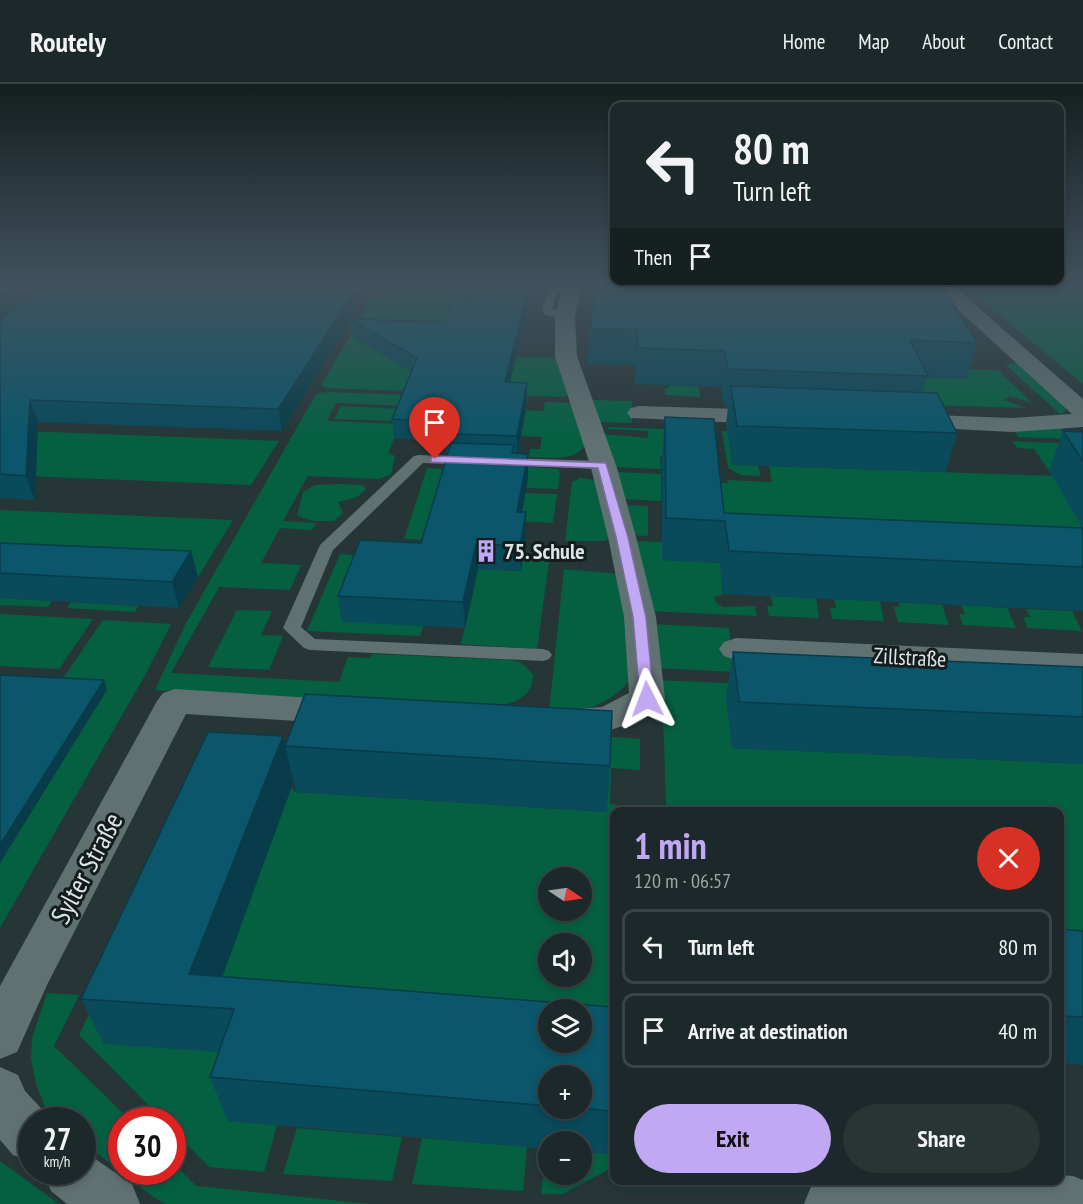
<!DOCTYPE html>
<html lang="en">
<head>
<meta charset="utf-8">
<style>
  :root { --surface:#1c2829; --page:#293435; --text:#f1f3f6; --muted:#a0a6a8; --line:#3a4446; --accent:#c1a8f3 }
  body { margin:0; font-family:"PT Sans Narrow",sans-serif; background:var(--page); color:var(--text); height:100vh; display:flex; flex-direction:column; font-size:22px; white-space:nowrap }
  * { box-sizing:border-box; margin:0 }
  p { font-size:20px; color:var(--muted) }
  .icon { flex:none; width:33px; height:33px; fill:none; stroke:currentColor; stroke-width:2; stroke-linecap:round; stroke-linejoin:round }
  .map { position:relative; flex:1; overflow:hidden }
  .sheet { position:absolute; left:610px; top:723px; width:454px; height:378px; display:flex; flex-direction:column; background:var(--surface); border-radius:12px; box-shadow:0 3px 9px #0003,0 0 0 2px var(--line) }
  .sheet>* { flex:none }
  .guide { position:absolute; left:610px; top:18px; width:454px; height:183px; border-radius:12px; box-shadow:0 3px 9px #0003,0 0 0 2px var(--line); background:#1c2829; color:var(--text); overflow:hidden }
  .needle { width:39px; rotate:103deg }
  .buttons { position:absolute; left:538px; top:783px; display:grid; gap:12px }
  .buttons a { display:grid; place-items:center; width:54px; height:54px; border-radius:50%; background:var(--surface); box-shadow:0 3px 9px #0003,0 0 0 2px var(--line); font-size:30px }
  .speed { position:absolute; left:18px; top:1023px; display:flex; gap:12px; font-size:30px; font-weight:700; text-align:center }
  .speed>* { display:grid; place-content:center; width:78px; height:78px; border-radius:50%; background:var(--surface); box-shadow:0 3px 9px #0003,0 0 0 2px var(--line); line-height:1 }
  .speed small { font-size:15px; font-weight:400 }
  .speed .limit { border:9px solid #d22; background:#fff; color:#111 }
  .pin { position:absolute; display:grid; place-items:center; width:51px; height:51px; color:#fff; margin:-62px -26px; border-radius:50% 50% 50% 0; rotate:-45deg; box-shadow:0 0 6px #0007 }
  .pin .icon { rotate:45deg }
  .me { position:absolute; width:66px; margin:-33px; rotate:357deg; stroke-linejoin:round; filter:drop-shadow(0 0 4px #0008) }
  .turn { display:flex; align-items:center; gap:21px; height:126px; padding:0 24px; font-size:27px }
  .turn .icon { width:78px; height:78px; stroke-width:2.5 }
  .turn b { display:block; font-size:42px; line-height:51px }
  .then { display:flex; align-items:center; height:57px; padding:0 24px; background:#0003; gap:12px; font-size:22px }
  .round { display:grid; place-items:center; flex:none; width:63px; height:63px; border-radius:32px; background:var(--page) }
  .head { display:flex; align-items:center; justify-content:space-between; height:102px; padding:0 24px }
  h1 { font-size:36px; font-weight:700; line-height:45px; color:var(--accent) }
  .action { display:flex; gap:12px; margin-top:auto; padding:12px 24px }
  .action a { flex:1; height:69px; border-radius:36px; background:var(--accent); color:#111; font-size:24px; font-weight:700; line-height:69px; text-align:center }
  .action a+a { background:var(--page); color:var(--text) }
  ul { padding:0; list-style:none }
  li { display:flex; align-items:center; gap:18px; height:75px; margin:0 12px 9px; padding:0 12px; border:3px solid var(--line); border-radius:12px }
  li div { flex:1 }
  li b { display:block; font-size:22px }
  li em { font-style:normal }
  header { display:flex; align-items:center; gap:36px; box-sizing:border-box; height:84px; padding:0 30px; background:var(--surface); border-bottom:2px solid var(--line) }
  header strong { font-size:28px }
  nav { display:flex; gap:33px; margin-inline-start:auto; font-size:21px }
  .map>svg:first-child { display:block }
</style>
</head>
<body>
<header>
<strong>Routely</strong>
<nav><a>Home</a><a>Map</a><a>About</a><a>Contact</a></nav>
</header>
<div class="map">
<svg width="1083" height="1120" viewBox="0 0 1083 1120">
  <rect width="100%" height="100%" fill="#263637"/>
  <g fill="#056042" fill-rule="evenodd">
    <path d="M 399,199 L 453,199 L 451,205 L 472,204 L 466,223 L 512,290 L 517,273 L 559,274 L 569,310 L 565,313 L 327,304 L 321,302 L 375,207 Z"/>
    <path d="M 961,199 L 1083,199 L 1083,300 Z"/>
    <path d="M 1019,279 L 1066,322 L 1065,327 L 1061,331 L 1005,280 Z"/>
    <path d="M 909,283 L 924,293 L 966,295 L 962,285 L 998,286 L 1032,319 L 1010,312 L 1004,316 L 1026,324 L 929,321 Z"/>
    <path d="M 669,301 L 699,303 L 700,313 L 665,311 L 665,304 L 669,304 Z"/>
    <path d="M 325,308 L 528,315 L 527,318 L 407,322 L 336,319 L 327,337 L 400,340 L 388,369 L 395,372 L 391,390 L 379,395 L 308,392 L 283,437 L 316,439 L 312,446 L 280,444 L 261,479 L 301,481 L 290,506 L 219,503 L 171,589 L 339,598 L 348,573 L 370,574 L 372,570 L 511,576 L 520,578 L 533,590 C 534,619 501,622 480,626 L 155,606 L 186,539 L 316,310 Z"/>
    <path d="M 589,316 L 632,317 L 632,339 L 597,338 Z"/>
    <path d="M 545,318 L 572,319 L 586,359 C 576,379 547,373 529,373 L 530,365 L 540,365 L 542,353 L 521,352 L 526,326 L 543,327 Z"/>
    <path d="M 341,322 L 398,325 L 392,337 L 334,335 Z"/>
    <path d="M 1059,342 L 1072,355 L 1018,353 L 1013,345 Z"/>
    <path d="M 608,343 L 713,347 L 709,374 L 660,372 L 661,385 L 613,383 L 602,350 L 648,354 L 648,347 L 608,345 Z"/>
    <path d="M 0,346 L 279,357 L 251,401 L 0,391 Z"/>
    <path d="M 722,347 L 749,348 L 732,381 L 758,382 L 761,392 L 741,391 L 728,384 Z"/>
    <path d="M 1013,357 L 1077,360 L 1083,388 L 1049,387 L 1034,365 L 1017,364 Z"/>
    <path d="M 515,382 L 558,385 L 560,388 L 558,405 L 526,404 Z"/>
    <path d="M 769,382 L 1053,392 L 1083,444 L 1083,475 L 719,471 L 719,399 L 728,399 L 727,396 L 772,398 Z"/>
    <path d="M 427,384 L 485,387 L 450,457 L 404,455 Z"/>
    <path d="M 614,388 L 661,390 L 661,417 L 623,415 Z"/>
    <path d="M 581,394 L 595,396 L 609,454 L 604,457 L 565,457 L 572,398 Z"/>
    <path d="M 342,400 L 362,401 L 367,404 L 357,413 L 338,418 L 343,429 L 334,437 L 314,437 L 297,432 L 303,408 L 315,401 Z"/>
    <path d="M 525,409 L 557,410 L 553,439 L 520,437 Z"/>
    <path d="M 624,421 L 648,422 L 648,452 L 633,451 Z"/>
    <path d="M 0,426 L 233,436 L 198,493 L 0,483 Z"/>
    <path d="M 634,457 L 662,458 L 663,476 L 720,479 L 723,510 L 714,513 L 716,519 L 723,523 L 755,522 L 757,532 L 649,527 Z"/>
    <path d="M 340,470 L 366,472 L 423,542 L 420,552 L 307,547 Z"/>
    <path d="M 523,471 L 543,472 L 549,478 L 537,565 L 461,560 L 478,485 L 520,487 Z"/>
    <path d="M 564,485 L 620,490 L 631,594 C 610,622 583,629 549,628 Z"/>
    <path d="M 771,512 L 816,514 L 819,534 L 769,532 L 767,522 L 773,522 Z"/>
    <path d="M 0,514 L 52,517 L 48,523 L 0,521 Z"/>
    <path d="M 834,515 L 880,517 L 884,537 L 832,535 L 830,524 L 836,524 Z"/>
    <path d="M 71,518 L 138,522 L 135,528 L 67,524 Z"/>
    <path d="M 899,518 L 942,521 L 949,541 L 898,538 L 894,523 L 899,523 Z"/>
    <path d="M 961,521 L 1007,524 L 1016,544 L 963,541 L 959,530 L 965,530 Z"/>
    <path d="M 1026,525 L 1072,527 L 1082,547 L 1028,544 L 1023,533 L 1030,533 Z"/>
    <path d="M 237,526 L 272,527 L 261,551 L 283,552 L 269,586 L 208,583 Z"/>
    <path d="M 0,530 L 93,535 L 59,585 L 0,582 Z"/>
    <path d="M 103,536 L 171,540 L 145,591 L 0,844 L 0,779 L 57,603 Z"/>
    <path d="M 651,540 L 729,544 L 734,588 L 657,584 Z"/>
    <path d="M 658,596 L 766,601 L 732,664 L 1083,680 L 1083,895 L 1061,893 L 1060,728 L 666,727 L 664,655 Z"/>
    <path d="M 586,651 L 640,655 L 640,686 L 611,684 L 610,720 L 639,723 L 639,727 L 615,728 L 615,1082 L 563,1110 L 541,1110 L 546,1065 L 549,1065 L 549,1090 L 582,1090 L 582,1068 L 610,969 L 228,1037 L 277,1041 L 264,1088 L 209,1083 L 173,1046 L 172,1036 L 163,1036 L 79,951 L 98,911 L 195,966 L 291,703 L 295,708 L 607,728 ZM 549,794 L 582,794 L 582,826 L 549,826 ZM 549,860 L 582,860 L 582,892 L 549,892 ZM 549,926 L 582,926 L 582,958 L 549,958 Z"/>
    <path d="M 47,909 L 79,911 L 54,962 L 130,1036 L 122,1036 L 122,1088 L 172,1088 L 173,1079 L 196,1102 L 370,1120 L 166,1120 L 153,1113 L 83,1058 L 82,1036 L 59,1036 L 45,1023 L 36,1000 L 31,975 L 32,954 Z"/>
    <path d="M 297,1044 L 402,1053 L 392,1097 L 283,1090 Z"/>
    <path d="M 422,1054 L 527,1063 L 523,1107 L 412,1100 Z"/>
    <path d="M 0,1077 L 59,1120 L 0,1120 Z"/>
  </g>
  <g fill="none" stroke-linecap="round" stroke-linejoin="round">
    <g fill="#607172" fill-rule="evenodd">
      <path d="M 571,200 L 576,203 L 575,205 L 557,209 L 552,225 L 569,231 L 569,235 L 545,231 L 542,225 L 549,205 Z"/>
      <path d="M 419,371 L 469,373 L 476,377 L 469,381 L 423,379 L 333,466 L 301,543 L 315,555 L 543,565 L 549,567 L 552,571 L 549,575 L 543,577 L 310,566 L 304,564 L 283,544 L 320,461 L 414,372 Z"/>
      <path d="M 505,374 L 602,377 L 609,381 L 602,385 L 500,381 L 498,378 Z"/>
    </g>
    <g fill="#607172" fill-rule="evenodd">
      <path d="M 317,199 L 388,199 L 386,203 L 379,205 L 326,205 L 319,203 Z"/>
      <path d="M 563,199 L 581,199 L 575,233 L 577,272 L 617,384 L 636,453 L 656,533 L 665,615 C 647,643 585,655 555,647 L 550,638 L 555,629 L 568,626 L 602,623 L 629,609 L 624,533 L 608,453 L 591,384 L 555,272 L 555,233 Z"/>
      <path d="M 929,199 L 950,199 L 1083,315 L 1083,343 L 1012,348 L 898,342 L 895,337 L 898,332 L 907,330 L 1012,334 L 1072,330 Z"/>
      <path d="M 639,322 L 772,326 L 780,328 L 784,333 L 780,338 L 772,340 L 631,334 L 627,329 L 631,324 Z"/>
      <path d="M 736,554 L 1083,570 L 1083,592 L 736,576 L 724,572 L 719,565 L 724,558 Z"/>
      <path d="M 175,605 L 343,616 L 356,619 L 361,628 L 356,637 L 343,640 L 186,630 L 47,901 L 17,968 L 0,975 L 0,902 L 157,617 L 163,609 Z"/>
      <path d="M 0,983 L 18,991 L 25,1007 L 52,1036 L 32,1036 L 32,1078 L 13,1071 L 0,1056 Z"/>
      <path d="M 82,1066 L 132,1100 L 140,1120 L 67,1120 L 51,1107 L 43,1088 L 82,1088 Z"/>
      <path d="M 1060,1091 L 1073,1092 L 1083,1096 L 1083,1120 L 804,1120 L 812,1100 L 822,1096 L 1060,1096 Z"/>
    </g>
  </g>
  <g fill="#094a5b" fill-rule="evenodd">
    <path d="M 0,199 L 365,207 L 350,235 L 443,238 L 472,215 L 478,199 L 532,199 L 532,209 L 510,298 L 527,299 L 527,318 L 518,370 L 528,370 L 528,394 L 522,428 L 526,453 L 521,487 L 478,485 L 465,544 L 342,538 L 338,512 L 421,459 L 448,368 L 446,368 L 446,357 L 394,354 L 392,335 L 411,288 L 351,252 L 349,237 L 336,260 L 282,347 L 38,338 L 35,416 L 0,414 Z"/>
    <path d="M 590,244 L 977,259 L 967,295 L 927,293 L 923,309 L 957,349 L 946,388 L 732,381 L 726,340 L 728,323 L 724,322 L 721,303 L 634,300 L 636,281 L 588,280 Z"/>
    <path d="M 665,333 L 724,429 L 1083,444 L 1083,527 L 723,510 L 720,479 L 662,476 L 662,372 Z"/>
    <path d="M 1063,347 L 1083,348 L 1083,444 L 1049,387 Z"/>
    <path d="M 0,459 L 191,467 L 198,493 L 179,524 L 0,514 Z"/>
    <path d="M 733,568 L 1083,583 L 1083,680 L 732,664 L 726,613 Z"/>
    <path d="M 208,648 L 283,652 L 293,699 L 222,893 L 613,923 L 610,1027 L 607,1070 L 582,1068 L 582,1058 L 549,1058 L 549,1065 L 228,1037 L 210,993 L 219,968 L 104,960 L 81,915 ZM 549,926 L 582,926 L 582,958 L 549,958 ZM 549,992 L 582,992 L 582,1024 L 549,1024 Z"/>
    <path d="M 285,662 L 610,682 L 607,728 L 296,708 Z"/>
    <path d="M 1060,845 L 1083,847 L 1083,981 L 1060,979 Z"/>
  </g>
  <g fill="#083c4a">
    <path d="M 17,199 L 48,199 L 0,237 L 0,212 Z"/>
    <path d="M 357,199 L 364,199 L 365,207 L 350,235 L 349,235 L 349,237 L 336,260 L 282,347 L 278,325 Z"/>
    <path d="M 530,199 L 532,199 L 532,209 L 505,317 L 505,298 Z"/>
    <path d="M 527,299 L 527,318 L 517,372 L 517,352 Z"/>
    <path d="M 30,316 L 38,338 L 35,416 L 26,392 Z"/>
    <path d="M 528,370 L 528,394 L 518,452 L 517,428 Z"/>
    <path d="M 526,428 L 526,453 L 521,487 L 520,462 Z"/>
    <path d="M 476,460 L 478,485 L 465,544 L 463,518 Z"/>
    <path d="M 191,467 L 198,493 L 179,524 L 172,498 Z"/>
    <path d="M 104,596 L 107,606 L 0,779 L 0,761 Z"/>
    <path d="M 283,652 L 293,699 L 211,924 L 189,890 Z"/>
  </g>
  <g fill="#0b566a" stroke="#083c4a" stroke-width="1.5" fill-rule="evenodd">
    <path d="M 0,199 L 17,199 L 0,212 Z"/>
    <path d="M 47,199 L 357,199 L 334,239 L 278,325 L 30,316 L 26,392 L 0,390 L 0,236 Z"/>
    <path d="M 478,199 L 530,199 L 505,298 L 527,299 L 517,352 L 455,350 L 445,348 L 446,338 L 392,335 L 417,274 L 349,235 L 443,238 L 453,215 L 472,215 Z"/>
    <path d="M 595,199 L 941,200 L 977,259 L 910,256 L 928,292 L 728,285 L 725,267 L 637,264 L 638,246 L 590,244 Z"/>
    <path d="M 731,302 L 937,309 L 957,349 L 737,342 Z"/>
    <path d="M 665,333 L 714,335 L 724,429 L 1083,444 L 1083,483 L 729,467 L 725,437 L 666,434 Z"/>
    <path d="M 1063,347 L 1083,348 L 1083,377 Z"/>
    <path d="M 451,359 L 514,361 L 512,369 L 528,370 L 517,428 L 526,428 L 520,462 L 476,460 L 463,518 L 338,512 L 360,456 L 421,459 Z"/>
    <path d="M 0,459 L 191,467 L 172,498 L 0,489 Z"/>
    <path d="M 733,568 L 1083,583 L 1083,633 L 739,618 Z"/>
    <path d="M 0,591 L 104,596 L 0,761 Z"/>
    <path d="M 305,610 L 612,627 L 610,682 L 285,662 Z"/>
    <path d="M 208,648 L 283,652 L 189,890 L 613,923 L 610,1027 L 580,1024 L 582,1024 L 582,992 L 549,992 L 549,1022 L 210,993 L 234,925 L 81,915 ZM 549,926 L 582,926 L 582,958 L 549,958 Z"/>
    <path d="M 1060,845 L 1083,847 L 1083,933 L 1060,932 Z"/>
  </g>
  <linearGradient id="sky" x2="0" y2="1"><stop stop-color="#151e1e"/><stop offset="0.56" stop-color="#41525e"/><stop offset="1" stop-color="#41525e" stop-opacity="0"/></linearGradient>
  <rect width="1083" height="356" fill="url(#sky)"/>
  <path fill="#c1a8f3" stroke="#7d6d9e" stroke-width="1.5" d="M 435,372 L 606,379 L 628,453 L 646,533 L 654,615 L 652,618 L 642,618 L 640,615 L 633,533 L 616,453 L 598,384 L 431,378 L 431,373 Z"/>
  <defs>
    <g id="building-bare" transform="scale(1.8)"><path d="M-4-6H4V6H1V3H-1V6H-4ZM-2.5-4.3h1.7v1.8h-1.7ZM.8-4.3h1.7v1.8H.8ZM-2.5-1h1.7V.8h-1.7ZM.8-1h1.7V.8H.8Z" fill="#c1a8f3" stroke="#151c1d" stroke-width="2.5" paint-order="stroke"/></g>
  </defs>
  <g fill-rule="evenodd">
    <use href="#building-bare" x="486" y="467"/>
  </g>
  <g text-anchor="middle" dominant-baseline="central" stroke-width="6" stroke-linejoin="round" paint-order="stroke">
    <g font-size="22" font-weight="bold" fill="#dde6e7" stroke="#151c1d" text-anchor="start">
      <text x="504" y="467">75. Schule</text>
    </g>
    <g font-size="22" fill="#dde6e7" stroke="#151c1d">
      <text transform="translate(910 573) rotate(3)">Zillstraße</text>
    </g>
    <g font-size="27" fill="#dde6e7" stroke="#151c1d">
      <text transform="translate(86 784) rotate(-62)">Sylter Straße</text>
    </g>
  </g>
</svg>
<div class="buttons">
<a><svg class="needle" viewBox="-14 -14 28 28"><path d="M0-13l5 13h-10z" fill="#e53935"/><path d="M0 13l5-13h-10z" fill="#a0a6a8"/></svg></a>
<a><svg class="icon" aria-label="sound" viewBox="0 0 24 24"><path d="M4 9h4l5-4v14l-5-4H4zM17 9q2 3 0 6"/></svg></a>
<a><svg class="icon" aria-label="layers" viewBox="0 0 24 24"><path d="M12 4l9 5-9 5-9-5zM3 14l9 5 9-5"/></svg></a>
<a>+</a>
<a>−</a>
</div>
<div class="speed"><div>27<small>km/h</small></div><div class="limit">30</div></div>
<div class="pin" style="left:435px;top:375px;background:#d93025"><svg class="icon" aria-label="arrive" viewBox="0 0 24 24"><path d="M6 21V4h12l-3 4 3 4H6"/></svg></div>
<svg class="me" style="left:647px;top:615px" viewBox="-20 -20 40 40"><path d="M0-17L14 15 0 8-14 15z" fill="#c1a8f3" stroke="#fff" stroke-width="4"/></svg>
<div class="guide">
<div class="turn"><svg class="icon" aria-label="left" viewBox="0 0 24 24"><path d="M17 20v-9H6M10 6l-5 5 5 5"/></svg><div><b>80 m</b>Turn left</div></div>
<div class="then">Then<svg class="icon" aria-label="arrive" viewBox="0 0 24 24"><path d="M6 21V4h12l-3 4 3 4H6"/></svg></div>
</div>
<section class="sheet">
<div class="head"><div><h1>1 min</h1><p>120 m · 06:57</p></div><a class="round" style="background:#d93025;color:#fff"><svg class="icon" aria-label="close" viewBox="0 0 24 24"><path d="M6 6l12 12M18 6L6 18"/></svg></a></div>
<ul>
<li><svg class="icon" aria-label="left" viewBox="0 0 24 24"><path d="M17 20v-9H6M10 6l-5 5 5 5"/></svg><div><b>Turn left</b></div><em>80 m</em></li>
<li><svg class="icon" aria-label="arrive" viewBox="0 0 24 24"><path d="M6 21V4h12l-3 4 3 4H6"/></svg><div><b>Arrive at destination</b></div><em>40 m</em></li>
</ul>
<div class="action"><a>Exit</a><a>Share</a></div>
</section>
</div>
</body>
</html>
